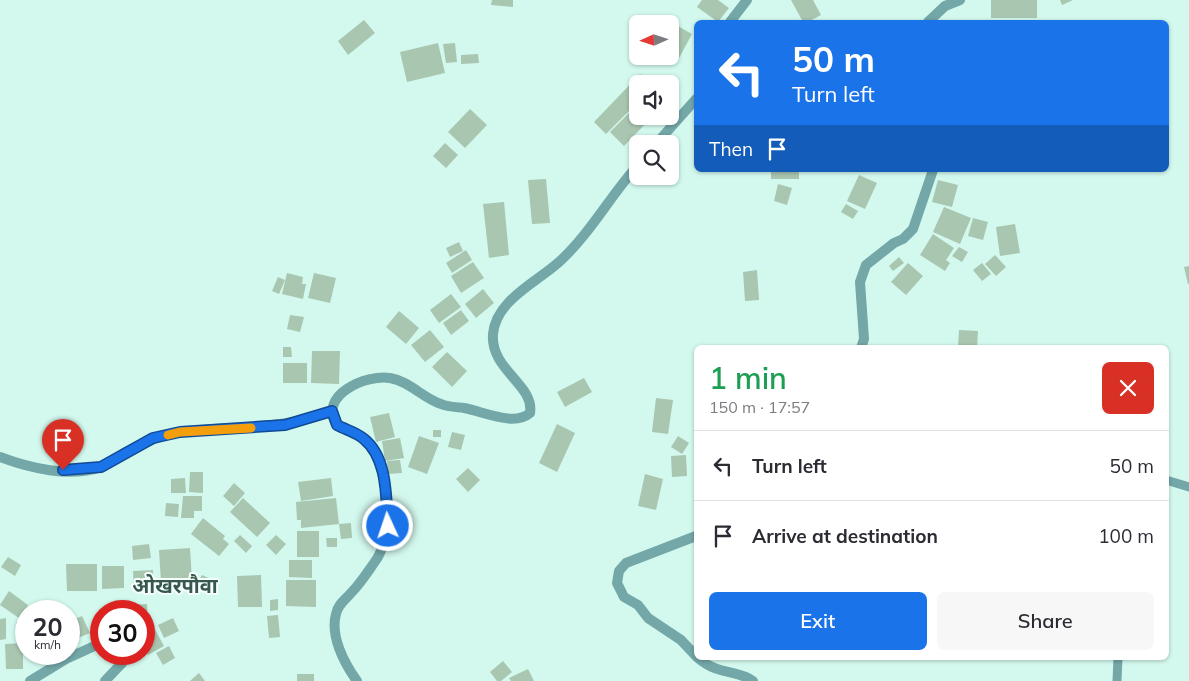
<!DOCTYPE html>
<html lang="en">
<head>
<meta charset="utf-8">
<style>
  :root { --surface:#fff; --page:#f7f7f7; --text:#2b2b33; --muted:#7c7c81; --line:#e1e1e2; --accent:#1a73e8 }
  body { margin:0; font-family:Mulish,"Noto Sans Devanagari",sans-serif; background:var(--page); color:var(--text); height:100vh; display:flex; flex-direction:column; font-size:19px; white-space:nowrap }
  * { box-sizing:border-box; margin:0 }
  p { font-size:16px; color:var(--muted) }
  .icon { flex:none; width:28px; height:28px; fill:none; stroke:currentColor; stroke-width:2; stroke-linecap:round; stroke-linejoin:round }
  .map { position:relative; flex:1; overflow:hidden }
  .sheet { position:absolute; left:694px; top:345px; width:475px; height:315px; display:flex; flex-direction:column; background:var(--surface); border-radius:8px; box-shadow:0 1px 4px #0004 }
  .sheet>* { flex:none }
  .banner { position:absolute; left:694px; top:20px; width:475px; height:152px; border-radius:8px; box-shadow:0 1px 4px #0004; background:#1a73e8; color:#fff; overflow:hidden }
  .needle { width:32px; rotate:267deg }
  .buttons { position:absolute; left:629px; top:15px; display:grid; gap:10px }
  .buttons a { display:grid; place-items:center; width:50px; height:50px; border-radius:8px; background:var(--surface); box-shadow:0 1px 4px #0004; font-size:25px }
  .speed { position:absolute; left:15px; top:600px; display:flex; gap:10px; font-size:25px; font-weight:700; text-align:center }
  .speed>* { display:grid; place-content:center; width:65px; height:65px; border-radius:50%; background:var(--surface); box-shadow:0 1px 4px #0004; line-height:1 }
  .speed small { font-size:12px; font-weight:400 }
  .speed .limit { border:8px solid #d22; background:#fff; color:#111 }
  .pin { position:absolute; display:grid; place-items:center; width:42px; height:42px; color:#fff; margin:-51px -21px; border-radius:50% 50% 50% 0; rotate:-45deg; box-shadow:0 0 5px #0007 }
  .pin .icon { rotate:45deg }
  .me { position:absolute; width:55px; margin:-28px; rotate:357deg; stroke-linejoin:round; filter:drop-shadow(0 0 4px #0008) }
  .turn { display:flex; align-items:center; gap:18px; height:105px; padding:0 15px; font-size:22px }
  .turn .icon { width:65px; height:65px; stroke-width:2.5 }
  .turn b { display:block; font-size:35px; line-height:42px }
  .then { display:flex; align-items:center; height:48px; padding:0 15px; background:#0003; gap:10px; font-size:19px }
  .round { display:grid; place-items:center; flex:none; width:52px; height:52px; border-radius:8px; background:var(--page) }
  .headline { display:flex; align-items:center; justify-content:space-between; height:85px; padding:0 15px }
  h1 { font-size:30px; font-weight:600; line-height:38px; color:#1e9e55 }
  .primary-button { display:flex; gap:10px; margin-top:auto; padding:10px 15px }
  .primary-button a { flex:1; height:58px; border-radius:8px; background:var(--accent); color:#fff; font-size:20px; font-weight:600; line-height:58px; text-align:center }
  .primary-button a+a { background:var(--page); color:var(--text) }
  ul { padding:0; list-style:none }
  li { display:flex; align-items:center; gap:15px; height:70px; padding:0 15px; border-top:1px solid var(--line) }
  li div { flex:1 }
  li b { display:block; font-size:19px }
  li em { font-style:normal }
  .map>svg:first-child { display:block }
</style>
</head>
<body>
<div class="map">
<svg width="1189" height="681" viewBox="0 0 1189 681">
  <rect width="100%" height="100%" fill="#d3f9ee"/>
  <g fill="#a9c6b1">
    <path d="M 492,0 L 513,0 L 513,7 L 491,5 Z"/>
    <path d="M 702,0 L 718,0 L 729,8 L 718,22 L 697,7 Z"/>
    <path d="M 791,0 L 813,0 L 821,15 L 808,22 L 803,22 Z"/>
    <rect x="991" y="0" width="46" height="18"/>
    <path d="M 1060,0 L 1073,0 L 1062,5 Z"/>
    <path d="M 364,20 L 375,33 L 348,55 L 338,41 Z"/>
    <path d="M 667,20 L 692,34 L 679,58 L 670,54 L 670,24 L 665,24 Z"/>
    <path d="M 438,43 L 445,73 L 407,82 L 400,52 Z"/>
    <path d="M 455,43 L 457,62 L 446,63 L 443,44 Z"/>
    <path d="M 478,54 L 479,63 L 461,64 L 461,55 Z"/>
    <path d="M 640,74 L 651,84 L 638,84 L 638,102 L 606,134 L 594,122 Z"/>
    <path d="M 638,104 L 638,116 L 653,116 L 624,146 L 610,132 Z"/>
    <path d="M 470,109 L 487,125 L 465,148 L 448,132 Z"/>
    <path d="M 445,143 L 458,155 L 446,168 L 433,156 Z"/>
    <rect x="771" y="170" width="28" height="9"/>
    <path d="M 859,175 L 877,183 L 865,209 L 847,201 Z"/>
    <path d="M 546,179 L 550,223 L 532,224 L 528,180 Z"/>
    <path d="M 938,180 L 958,185 L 952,207 L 932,202 Z"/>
    <path d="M 778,184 L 792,188 L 787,205 L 774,201 Z"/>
    <path d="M 504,202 L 509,255 L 489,258 L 483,204 Z"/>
    <path d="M 846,204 L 858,211 L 853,219 L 841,212 Z"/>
    <path d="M 944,207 L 971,218 L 960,244 L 933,232 Z"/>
    <path d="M 973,218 L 988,222 L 983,240 L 968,236 Z"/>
    <path d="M 1015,224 L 1020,253 L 1000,256 L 996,227 Z"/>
    <path d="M 933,234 L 954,248 L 946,260 L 950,263 L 945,271 L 920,255 Z"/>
    <path d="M 459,242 L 463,251 L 450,257 L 446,248 Z"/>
    <path d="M 959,247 L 968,252 L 962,262 L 952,256 Z"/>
    <path d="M 466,250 L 472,260 L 452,273 L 446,263 Z"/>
    <path d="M 995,255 L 1006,267 L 996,276 L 985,264 Z"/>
    <path d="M 899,257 L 904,263 L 893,271 L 889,266 Z"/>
    <path d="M 473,262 L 484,278 L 461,293 L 451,276 Z"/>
    <path d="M 908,263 L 923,276 L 906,295 L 891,282 Z"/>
    <path d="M 982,263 L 991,274 L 982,281 L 973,270 Z"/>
    <path d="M 1189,266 L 1189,284 L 1188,284 L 1184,267 Z"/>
    <path d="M 757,270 L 759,300 L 745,301 L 743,272 Z"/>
    <path d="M 287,273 L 303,277 L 302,284 L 306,284 L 303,299 L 282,294 Z"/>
    <path d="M 314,273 L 336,278 L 330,303 L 308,298 Z"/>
    <path d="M 278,277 L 285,280 L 279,294 L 272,291 Z"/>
    <path d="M 483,289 L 494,303 L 476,318 L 465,304 Z"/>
    <path d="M 451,294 L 461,307 L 439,323 L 430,310 Z"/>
    <path d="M 461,310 L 469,321 L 451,335 L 443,323 Z"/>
    <path d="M 399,311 L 419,328 L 406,344 L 386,327 Z"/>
    <path d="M 290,315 L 304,317 L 300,332 L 287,329 Z"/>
    <path d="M 430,330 L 444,347 L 425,362 L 411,345 Z"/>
    <path d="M 959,330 L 978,331 L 977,348 L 958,348 Z"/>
    <path d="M 283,347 L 291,347 L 292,357 L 283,357 Z"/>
    <path d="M 312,351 L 340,351 L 339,384 L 311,383 Z"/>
    <path d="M 447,352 L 467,371 L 452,387 L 432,367 Z"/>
    <rect x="283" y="363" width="24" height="20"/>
    <path d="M 584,378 L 592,392 L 565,407 L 557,392 Z"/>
    <path d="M 656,398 L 673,400 L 668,434 L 652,432 Z"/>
    <path d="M 389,413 L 395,437 L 376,442 L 370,417 Z"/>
    <path d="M 557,424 L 575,433 L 557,472 L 539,463 Z"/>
    <rect x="433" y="430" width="8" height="7"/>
    <path d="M 452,432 L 465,435 L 461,450 L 448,447 Z"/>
    <path d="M 419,436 L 439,443 L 427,474 L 408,467 Z"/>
    <path d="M 678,436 L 689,443 L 682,454 L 671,447 Z"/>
    <path d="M 400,438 L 404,458 L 385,461 L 382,441 Z"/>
    <path d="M 686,455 L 687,476 L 672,477 L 671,456 Z"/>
    <path d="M 400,460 L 402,473 L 388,474 L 387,461 Z"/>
    <path d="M 468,468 L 480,480 L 468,492 L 456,479 Z"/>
    <path d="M 190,472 L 203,472 L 203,493 L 189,492 Z"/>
    <path d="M 645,474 L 663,479 L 656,510 L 638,506 Z"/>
    <path d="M 185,478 L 186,493 L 171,493 L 171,479 Z"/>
    <path d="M 331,478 L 333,496 L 301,501 L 298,482 Z"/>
    <path d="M 234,483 L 245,493 L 234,506 L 223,496 Z"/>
    <path d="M 183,496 L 202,496 L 202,511 L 194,511 L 194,518 L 181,518 Z"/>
    <path d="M 243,498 L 270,523 L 257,537 L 230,512 Z"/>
    <path d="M 336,498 L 339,524 L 301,528 L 301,520 L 297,520 L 296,502 Z"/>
    <path d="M 166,503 L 179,504 L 178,517 L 165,516 Z"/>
    <path d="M 203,518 L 225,536 L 223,539 L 229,544 L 219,556 L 191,534 Z"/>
    <path d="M 351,523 L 352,538 L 341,539 L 339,524 Z"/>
    <rect x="297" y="531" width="22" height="26"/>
    <path d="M 240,535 L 252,546 L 246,553 L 234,541 Z"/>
    <path d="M 276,535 L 286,544 L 276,555 L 266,545 Z"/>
    <path d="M 326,538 L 337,538 L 337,547 L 327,547 Z"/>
    <path d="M 149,544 L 151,558 L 133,560 L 132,546 Z"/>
    <path d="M 190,548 L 192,580 L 161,582 L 159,550 Z"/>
    <path d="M 8,557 L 21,565 L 15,576 L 1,567 Z"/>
    <path d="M 289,560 L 312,560 L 312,578 L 289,577 Z"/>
    <path d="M 66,564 L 97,564 L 97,591 L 67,591 Z"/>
    <path d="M 102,566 L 124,566 L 124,588 L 102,589 Z"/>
    <path d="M 153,570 L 154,589 L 134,590 L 133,571 Z"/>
    <path d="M 202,575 L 213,580 L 209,590 L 197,584 Z"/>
    <path d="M 261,575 L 262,607 L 238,607 L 237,576 Z"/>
    <path d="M 286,580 L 316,580 L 316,607 L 286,606 Z"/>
    <path d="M 9,591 L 28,605 L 19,618 L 0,605 Z"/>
    <path d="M 278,599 L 278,610 L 270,611 L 270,600 Z"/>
    <path d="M 147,604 L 148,626 L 144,626 L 144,611 L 113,611 L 113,606 Z"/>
    <path d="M 26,611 L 26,632 L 16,623 Z"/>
    <path d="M 278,615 L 280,637 L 269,638 L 267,616 Z"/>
    <path d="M 82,616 L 90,633 L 78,638 L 70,621 Z"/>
    <path d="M 6,618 L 6,639 L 0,640 L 0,619 Z"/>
    <path d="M 173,618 L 179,631 L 164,638 L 158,625 Z"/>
    <path d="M 152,624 L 164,646 L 148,655 L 144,648 L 144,629 Z"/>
    <path d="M 69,628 L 77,646 L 69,650 Z"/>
    <path d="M 23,643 L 23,669 L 6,669 L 5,644 Z"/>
    <path d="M 169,646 L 175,658 L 163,665 L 156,653 Z"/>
    <path d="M 503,661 L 512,672 L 501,681 L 497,681 L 490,672 Z"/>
    <path d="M 528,669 L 534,681 L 511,681 L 509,678 Z"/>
    <path d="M 199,673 L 205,681 L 190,681 Z"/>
    <rect x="297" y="674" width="17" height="7"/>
  </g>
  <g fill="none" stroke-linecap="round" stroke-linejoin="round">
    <g stroke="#73a7a8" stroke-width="9">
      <path d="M 1166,480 L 1189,487"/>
      <path d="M 1117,681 L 1118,658"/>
    </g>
    <g stroke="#73a7a8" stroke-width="10">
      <path d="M 730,22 L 747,0"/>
      <path d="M 928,22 L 945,6 L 960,0"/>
      <path d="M 656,144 L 696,99"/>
      <path d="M 861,348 L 864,339 L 860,282 L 866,265 L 894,243 L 903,239 L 913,229 L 933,170"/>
      <path d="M 0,457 C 29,468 70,478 101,467 C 109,464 117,458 124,453 C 142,443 161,435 181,432 C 234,425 281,431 332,411"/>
      <path d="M 696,536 L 626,563 L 619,571 L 617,583 L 624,597 L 638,605 L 648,618 L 681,640 L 696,656"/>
      <path d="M 698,658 C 719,676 736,669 753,681"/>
      <path d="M 30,681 L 66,659 L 101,643"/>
      <path d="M 105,681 L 123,662 L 123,654"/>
      <path d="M 357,681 C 344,663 330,636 336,614 C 338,604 345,600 351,593 C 360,584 367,573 374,563 C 396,535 390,467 366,441 C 359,433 346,430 337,425 C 317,395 367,374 390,378 C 409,381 423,398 441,404 C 448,407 456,407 464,408 C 482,411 514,427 530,413 C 535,385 490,370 493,334 C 496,300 537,282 559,262 C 590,234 610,196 638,165"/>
    </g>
  </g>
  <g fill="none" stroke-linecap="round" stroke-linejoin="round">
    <g stroke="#114b97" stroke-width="12">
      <path id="route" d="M 63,470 L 101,467 L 153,438 L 180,432 L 285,425 L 332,411 L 337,425 C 346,430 356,432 364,439 C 388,458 386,499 388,526"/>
    </g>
    <use href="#route" stroke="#1a73e8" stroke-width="9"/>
    <path stroke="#f59e0b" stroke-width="9" d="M 168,435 L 180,432 L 251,428"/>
  </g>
  <g text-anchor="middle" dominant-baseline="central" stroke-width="4" stroke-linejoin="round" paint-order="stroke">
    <g font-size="20" font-weight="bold" fill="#36584f" stroke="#f7fefc">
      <text x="175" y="585">ओखरपौवा</text>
    </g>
  </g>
</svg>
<div class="buttons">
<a><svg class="needle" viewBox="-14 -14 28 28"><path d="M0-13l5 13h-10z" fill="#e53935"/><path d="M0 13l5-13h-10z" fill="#7c7c81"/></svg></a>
<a><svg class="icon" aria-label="sound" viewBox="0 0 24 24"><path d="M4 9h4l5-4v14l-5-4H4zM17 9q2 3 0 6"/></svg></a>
<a><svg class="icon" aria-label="search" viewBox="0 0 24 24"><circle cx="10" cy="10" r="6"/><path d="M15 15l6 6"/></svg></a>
</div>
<div class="speed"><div>20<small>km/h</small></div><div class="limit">30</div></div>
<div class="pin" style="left:63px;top:470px;background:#d93025"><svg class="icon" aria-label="arrive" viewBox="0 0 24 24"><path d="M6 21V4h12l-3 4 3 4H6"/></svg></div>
<svg class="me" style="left:388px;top:526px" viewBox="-20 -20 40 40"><circle r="17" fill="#1a73e8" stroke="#fff" stroke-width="3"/><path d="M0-11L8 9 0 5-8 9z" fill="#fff"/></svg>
<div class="banner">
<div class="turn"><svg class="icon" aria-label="left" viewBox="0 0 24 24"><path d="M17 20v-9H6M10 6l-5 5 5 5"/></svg><div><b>50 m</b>Turn left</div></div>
<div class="then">Then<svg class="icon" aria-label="arrive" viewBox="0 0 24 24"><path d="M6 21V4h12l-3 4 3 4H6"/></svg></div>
</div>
<section class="sheet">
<div class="headline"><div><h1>1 min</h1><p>150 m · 17:57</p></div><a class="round" style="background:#d93025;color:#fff"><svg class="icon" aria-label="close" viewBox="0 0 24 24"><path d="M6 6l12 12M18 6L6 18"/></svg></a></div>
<ul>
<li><svg class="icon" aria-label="left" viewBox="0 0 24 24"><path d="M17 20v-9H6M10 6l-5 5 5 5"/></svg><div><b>Turn left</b></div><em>50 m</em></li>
<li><svg class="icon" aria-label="arrive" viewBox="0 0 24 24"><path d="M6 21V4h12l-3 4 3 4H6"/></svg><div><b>Arrive at destination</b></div><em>100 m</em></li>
</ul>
<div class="primary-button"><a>Exit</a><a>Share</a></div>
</section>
</div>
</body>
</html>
